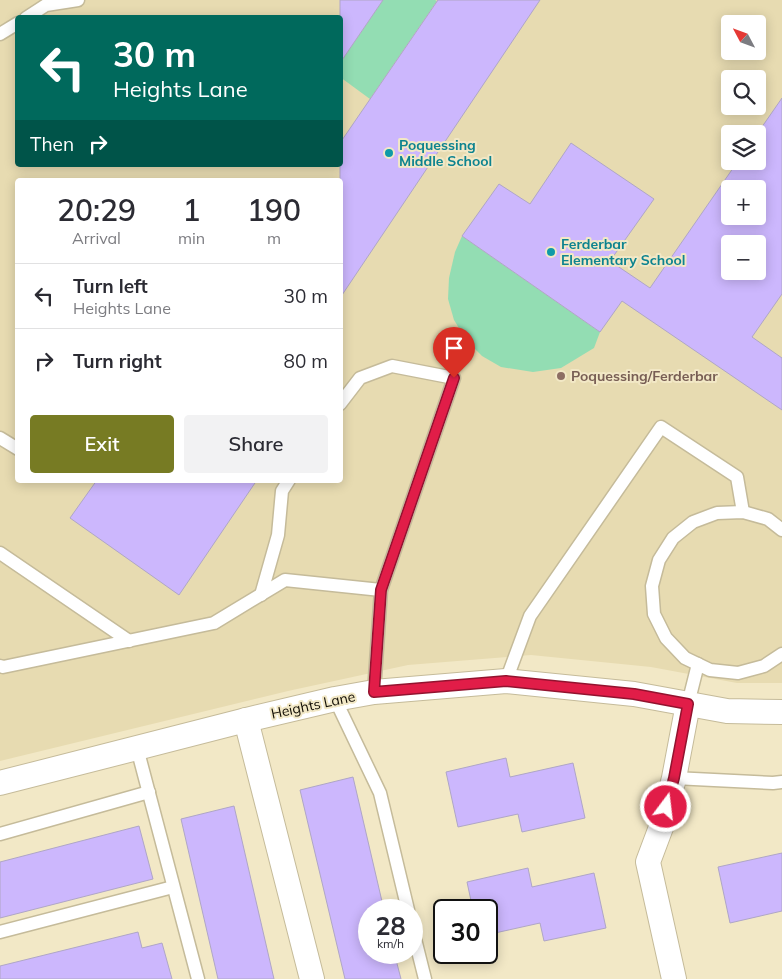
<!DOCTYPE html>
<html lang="en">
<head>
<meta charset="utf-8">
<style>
  :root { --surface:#fff; --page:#f2f2f3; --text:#2b2b33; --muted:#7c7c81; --line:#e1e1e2; --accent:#777b23 }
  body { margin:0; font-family:Mulish,sans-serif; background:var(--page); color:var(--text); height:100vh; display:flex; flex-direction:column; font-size:19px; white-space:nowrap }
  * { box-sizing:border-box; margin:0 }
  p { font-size:16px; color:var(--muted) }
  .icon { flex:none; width:28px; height:28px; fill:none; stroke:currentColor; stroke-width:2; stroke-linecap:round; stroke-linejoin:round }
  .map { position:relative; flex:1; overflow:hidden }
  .drawer { position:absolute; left:15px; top:178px; width:328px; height:305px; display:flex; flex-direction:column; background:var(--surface); border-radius:5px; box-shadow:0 2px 12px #0003 }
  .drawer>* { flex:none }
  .banner { position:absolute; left:15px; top:15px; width:328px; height:152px; border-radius:5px; box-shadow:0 2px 12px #0003; background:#00695c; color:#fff; overflow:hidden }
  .needle { width:32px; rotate:311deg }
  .controls { position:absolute; left:721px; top:15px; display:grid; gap:10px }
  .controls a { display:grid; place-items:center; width:45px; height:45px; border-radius:5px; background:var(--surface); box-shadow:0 2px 12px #0003; font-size:25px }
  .speed { position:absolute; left:358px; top:899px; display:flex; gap:10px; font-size:25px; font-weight:700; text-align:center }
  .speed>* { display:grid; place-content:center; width:65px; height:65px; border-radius:50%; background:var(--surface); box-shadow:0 2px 12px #0003; line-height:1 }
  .speed small { font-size:12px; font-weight:400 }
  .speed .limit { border:2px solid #111; border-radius:8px; background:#fff; color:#111 }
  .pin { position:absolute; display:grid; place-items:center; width:42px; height:42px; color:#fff; margin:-51px -21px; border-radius:50% 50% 50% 0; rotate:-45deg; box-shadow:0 0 5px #0007 }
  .pin .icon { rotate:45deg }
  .me { position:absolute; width:55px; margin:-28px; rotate:15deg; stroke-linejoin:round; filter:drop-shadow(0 0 4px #0008) }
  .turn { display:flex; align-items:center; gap:18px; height:105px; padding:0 15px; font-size:22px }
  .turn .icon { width:65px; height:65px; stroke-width:2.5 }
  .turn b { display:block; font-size:35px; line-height:42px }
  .then { display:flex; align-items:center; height:48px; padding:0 15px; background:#0003; gap:10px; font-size:19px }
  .eta { display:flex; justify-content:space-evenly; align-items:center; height:85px; text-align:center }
  .eta b { font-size:30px; font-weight:600; line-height:35px }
  .action { display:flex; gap:10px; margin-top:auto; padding:10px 15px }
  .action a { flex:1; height:58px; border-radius:5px; background:var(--accent); color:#fff; font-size:20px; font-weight:600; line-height:58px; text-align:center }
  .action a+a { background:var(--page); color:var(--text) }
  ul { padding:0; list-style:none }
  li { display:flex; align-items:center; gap:15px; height:65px; padding:0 15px; border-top:1px solid var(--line) }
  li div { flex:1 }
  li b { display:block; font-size:19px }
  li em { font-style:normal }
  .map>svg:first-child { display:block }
</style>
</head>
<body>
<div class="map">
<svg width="782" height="979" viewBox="0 0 782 979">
  <rect width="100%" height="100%" fill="#f2e8c6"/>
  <path fill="#e7dbb1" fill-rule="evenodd" d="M 0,0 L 782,0 L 782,683 L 737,683 L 651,667 L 531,655 L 408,665 L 288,691 L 0,761 ZM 18,18 L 340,18 L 340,165 L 18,165 ZM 730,24 L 758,24 L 758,51 L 730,51 ZM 730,79 L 758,79 L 758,106 L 730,106 ZM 730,134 L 758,134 L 758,161 L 730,161 ZM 18,180 L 340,180 L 340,480 L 18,480 ZM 730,189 L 758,189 L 758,216 L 730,216 ZM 730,244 L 758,244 L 758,271 L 730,271 Z"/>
  <g fill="#93ddb3">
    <path d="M 383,0 L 435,0 L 437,1 L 370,99 L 340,77 L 340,63 Z"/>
    <path d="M 462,236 L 600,332 L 594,348 L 561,368 L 533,372 L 501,367 L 482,356 L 467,341 L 454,320 L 448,299 L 449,278 L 455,252 Z"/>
  </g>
  <g fill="#ccb7fd" stroke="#afa6c6" fill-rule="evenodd">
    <path d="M 340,0 L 383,0 L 340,63 Z"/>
    <path d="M 438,0 L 540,0 L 340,298 L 340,143 Z"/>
    <path d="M 782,98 L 782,294 L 752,337 L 782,358 L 782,410 L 622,301 L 600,332 L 462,236 L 499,184 L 530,204 L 571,143 L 654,199 L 610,261 L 650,288 L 738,161 L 758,161 L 757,134 ZM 730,189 L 758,189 L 758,216 L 730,216 ZM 730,244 L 758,244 L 758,271 L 730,271 Z"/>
    <path d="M 97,480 L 257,480 L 179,595 L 70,518 Z"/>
    <path d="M 506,758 L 510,777 L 573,763 L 585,818 L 522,832 L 518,814 L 458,827 L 446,772 Z"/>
    <path d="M 353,777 L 384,910 L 369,910 L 369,952 L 394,952 L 401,979 L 345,979 L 300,790 Z"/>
    <path d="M 234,806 L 274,979 L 218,979 L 181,819 Z"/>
    <path d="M 139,826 L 153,879 L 0,918 L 0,862 Z"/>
    <path d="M 782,853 L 782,911 L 730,923 L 718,867 Z"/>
    <path d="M 528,868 L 532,887 L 594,873 L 606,928 L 544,941 L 540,923 L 486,935 L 486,910 L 473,910 L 467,882 Z"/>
    <path d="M 138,932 L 142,948 L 162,943 L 172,979 L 0,979 L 0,966 Z"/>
  </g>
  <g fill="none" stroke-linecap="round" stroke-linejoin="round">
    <g stroke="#c5bb9a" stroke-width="15">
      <g id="service">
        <path d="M 26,18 L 46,5 L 78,0"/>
        <path d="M 0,34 L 18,23"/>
        <path d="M 340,404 L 360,378 L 392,366 L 454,378 L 381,590 L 374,692"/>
        <path d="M 0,438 L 18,449"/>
        <path d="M 782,530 L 768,519 L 743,512 L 717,513 L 693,522 L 673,538 L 659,560 L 652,586 L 654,614 L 666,638 L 685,658 L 710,670 L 738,673 L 764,666 L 782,654"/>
        <path d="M 0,553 L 129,641"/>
        <path d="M 261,595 L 278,535 L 282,491 L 289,480"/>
        <path d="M 0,666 L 3,667 L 214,623 L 285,580 L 381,590"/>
        <path d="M 506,681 L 530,616 L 661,427 L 737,477 L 743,512"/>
        <path d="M 335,699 L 380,793 L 408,910"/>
        <path d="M 688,704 L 698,664"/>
        <path d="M 137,748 L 198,979"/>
        <path d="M 674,778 L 773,783 L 782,782"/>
        <path d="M 0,834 L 149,792"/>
        <path d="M 411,923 L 425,979"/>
        <path d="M 0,932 L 173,887"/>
      </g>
    </g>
    <g stroke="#c5bb9a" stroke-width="26">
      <g id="minor">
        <path d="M 246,720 L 312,979"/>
        <path d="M 0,783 L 246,720 L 335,699 L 374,692 L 506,681 L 634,694 L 727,711 L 782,712"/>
        <path d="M 674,979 L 648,862 L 663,822 L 674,778 L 688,704"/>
      </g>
    </g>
    <use href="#service" stroke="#fff" stroke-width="12"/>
    <use href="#minor" stroke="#fff" stroke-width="24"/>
  </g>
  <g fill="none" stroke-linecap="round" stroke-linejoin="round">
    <g stroke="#92132f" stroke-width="12">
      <path id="route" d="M 454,378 L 381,590 L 374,692 L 506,681 L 634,694 L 688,704 L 674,778 L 666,807"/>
    </g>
    <use href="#route" stroke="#e11d48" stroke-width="9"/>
  </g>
  <g fill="#0f9aa8" stroke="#f2e8c6" stroke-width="2">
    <circle cx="389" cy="153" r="5"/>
    <circle cx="551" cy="252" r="5"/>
  </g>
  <circle fill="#8d6e63" stroke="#f2e8c6" stroke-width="2" cx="561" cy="376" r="5"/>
  <g text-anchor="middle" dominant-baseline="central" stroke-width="4" stroke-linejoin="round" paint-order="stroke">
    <g font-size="14" font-weight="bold" fill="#0d838f" stroke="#f2e8c6" text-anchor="start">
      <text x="399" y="145">Poquessing<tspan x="399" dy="16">Middle School</tspan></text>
      <text x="561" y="244">Ferderbar<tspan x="561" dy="16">Elementary School</tspan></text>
    </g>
    <g font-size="14" font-weight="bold" fill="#785e54" stroke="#f2e8c6" text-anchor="start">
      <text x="571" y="376">Poquessing/Ferderbar</text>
    </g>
    <g font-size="14" fill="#100c03" stroke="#f2e8c6">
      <text transform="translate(313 705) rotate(-12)">Heights Lane</text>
    </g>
  </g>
</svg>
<div class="controls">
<a><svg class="needle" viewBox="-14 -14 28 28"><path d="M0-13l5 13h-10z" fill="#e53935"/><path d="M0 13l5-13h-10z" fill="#7c7c81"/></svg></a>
<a><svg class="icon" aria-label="search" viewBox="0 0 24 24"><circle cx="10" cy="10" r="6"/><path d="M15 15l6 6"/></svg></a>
<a><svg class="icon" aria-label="layers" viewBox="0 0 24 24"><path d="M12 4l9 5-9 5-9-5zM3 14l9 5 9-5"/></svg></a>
<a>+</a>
<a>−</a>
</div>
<div class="speed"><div>28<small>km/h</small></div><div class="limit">30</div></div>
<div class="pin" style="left:454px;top:378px;background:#d93025"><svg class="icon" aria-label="arrive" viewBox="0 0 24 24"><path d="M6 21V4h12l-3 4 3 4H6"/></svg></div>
<svg class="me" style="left:666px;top:807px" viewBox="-20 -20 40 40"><circle r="17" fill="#e11d48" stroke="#fff" stroke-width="3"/><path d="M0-11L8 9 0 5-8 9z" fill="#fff"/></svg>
<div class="banner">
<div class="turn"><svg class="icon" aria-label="left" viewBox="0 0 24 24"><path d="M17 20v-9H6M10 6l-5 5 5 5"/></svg><div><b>30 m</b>Heights Lane</div></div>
<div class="then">Then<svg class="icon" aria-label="right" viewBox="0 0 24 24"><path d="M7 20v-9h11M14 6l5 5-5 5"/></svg></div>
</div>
<section class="drawer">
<div class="eta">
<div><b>20:29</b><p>Arrival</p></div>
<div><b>1</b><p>min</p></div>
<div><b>190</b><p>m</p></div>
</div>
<ul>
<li><svg class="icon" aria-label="left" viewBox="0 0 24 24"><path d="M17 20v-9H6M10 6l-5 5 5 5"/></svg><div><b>Turn left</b><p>Heights Lane</p></div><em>30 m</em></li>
<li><svg class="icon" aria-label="right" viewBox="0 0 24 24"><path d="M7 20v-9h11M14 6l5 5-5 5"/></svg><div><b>Turn right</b></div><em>80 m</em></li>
</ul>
<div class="action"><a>Exit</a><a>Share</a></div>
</section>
</div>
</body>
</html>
